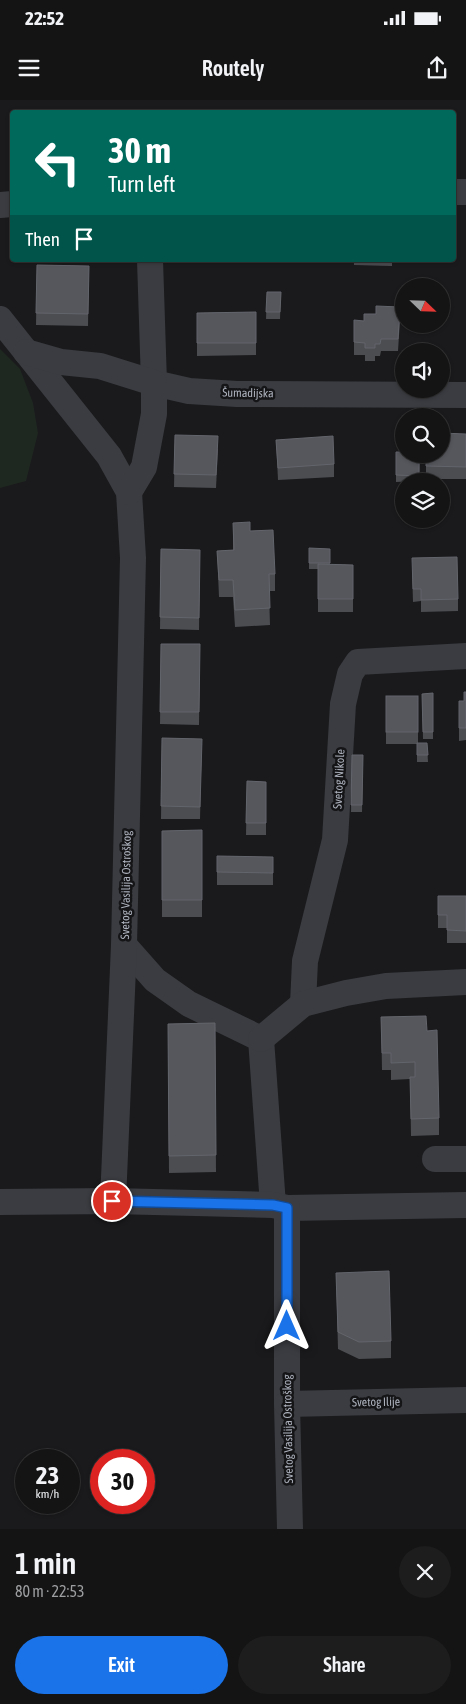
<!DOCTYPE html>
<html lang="en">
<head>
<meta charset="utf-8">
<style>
  :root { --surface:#141415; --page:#1d1d1e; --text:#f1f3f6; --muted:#9d9ea0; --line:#333334; --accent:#1a73e8 }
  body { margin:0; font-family:"Asap Condensed",sans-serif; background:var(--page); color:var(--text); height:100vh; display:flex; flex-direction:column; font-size:19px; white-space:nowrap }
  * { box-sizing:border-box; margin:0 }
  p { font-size:16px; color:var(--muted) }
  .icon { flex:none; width:28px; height:28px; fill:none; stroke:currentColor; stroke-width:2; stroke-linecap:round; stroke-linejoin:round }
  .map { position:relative; height:1429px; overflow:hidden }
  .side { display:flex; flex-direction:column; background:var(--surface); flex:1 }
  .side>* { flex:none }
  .banner { position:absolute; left:10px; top:10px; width:446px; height:152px; border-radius:5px; box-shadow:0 1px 4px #0004,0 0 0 1px var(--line); background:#00695c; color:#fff; overflow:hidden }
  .needle { width:32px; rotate:113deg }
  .controls { position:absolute; left:395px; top:178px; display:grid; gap:10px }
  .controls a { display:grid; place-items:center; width:55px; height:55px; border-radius:50%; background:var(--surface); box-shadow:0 1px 4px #0004,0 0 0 1px var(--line); font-size:25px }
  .speed { position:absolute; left:15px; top:1349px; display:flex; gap:10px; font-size:25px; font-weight:700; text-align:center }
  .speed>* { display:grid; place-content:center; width:65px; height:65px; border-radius:50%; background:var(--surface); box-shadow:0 1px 4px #0004,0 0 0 1px var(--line); line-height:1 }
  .speed small { font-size:12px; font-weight:400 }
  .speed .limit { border:8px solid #d22; background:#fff; color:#111 }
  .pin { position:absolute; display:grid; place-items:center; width:42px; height:42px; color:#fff; margin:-21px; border:2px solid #fff; border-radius:50%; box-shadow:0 1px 5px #0007 }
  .me { position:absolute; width:55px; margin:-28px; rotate:0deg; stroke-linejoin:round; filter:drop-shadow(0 0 4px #0008) }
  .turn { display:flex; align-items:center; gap:18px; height:105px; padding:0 15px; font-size:22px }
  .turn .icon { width:65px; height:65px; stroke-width:2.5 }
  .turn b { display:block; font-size:35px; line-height:42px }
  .then { display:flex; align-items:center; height:48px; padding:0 15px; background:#0003; gap:10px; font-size:19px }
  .round { display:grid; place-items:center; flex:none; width:52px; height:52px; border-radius:26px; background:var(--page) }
  .headline { display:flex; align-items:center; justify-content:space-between; height:85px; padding:0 15px }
  h1 { font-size:30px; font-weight:600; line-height:38px }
  .button { display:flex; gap:10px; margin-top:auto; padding:10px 15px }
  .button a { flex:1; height:58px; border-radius:30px; background:var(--accent); color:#fff; font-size:20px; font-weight:600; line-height:58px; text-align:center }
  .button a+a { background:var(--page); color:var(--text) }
  .status { display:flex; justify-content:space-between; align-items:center; height:35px; padding:0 25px; background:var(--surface); direction:ltr }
  .status svg { height:14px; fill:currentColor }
  header { display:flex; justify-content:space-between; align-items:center; height:65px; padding:0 15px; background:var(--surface); font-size:22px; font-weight:600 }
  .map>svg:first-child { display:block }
</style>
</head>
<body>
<div class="status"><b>22:52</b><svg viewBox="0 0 49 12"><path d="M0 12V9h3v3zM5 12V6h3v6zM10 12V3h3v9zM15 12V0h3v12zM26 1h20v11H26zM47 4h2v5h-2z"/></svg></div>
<header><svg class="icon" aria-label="menu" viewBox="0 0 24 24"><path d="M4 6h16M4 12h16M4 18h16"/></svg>Routely<svg class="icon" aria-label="share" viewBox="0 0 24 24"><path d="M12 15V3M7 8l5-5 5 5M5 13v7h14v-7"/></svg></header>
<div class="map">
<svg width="466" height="1429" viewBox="0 0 466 1429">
  <rect width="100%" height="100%" fill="#1a1a1c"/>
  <path fill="#1f2820" d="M 0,249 L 20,269 L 33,303 L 38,333 L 26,381 L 0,388 Z"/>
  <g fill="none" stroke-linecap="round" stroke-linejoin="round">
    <g stroke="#3a3c41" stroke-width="26">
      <path d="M 454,92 L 466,92"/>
      <path d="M 0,105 L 12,104"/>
      <path d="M 150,160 L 154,283 L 189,291 L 237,294 L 466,295"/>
      <path d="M 0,219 L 109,356 L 129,392 L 133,458 L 124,845 L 155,880 L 189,904 L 261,939 L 273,1105"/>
      <path d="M 26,252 L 61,262 L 100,266 L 154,283 L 154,314 L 144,367 L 129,392"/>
      <path d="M 303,904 L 305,861 L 335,740 L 343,604 L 350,574 L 358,562 L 466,556"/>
      <path d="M 261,939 L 303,904 L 346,893 L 386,886 L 466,882"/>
      <path d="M 435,1059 L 466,1059"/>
      <path d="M 113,1101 L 124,845"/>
      <path d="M 0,1102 L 113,1101 L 273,1105 L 287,1108 L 466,1105"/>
      <path d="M 287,1108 L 287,1304 L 290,1429"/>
      <path d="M 287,1304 L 466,1300"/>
    </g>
  </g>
  <g fill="#4b4d51">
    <path d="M 209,160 L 255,160 L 255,162 L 209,163 Z"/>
    <path d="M 354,160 L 392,160 L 392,166 L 354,165 Z"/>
    <path d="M 37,165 L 89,166 L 88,226 L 36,225 Z"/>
    <path d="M 267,192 L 281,192 L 280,219 L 266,219 Z"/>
    <path d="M 256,212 L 256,255 L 197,256 L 197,213 Z"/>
    <path d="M 400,220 L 398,251 L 381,251 L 380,256 L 375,256 L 375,261 L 365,261 L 365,255 L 354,255 L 354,242 L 364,221 Z"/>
    <path d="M 466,334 L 466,379 L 426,379 L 426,354 Z"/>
    <path d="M 175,335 L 218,349 L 216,388 L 174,387 Z"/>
    <path d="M 276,340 L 334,364 L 334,377 L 278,380 Z"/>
    <path d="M 396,352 L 420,354 L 419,381 L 396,382 Z"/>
    <path d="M 233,423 L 250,431 L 275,474 L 275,491 L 269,491 L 270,525 L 235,527 L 233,497 L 219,497 L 217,451 L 233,450 Z"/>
    <path d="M 309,448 L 330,449 L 330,464 L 353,465 L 353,512 L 318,512 L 318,469 L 309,469 Z"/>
    <path d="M 161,449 L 200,450 L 199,530 L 160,529 Z"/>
    <path d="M 412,470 L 458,499 L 458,511 L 421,512 L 421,501 L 413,502 Z"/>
    <path d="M 161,544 L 200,544 L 199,625 L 160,624 Z"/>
    <path d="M 466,592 L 466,640 L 459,641 L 459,601 L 464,601 Z"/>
    <path d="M 433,593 L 433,639 L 423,639 L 422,594 Z"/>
    <path d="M 386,596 L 418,596 L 418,643 L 427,643 L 428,662 L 417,662 L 417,644 L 386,644 Z"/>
    <path d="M 162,638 L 202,639 L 200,719 L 161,719 Z"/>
    <path d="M 352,655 L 363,655 L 362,712 L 351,712 Z"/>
    <path d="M 247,681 L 266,682 L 266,735 L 246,735 Z"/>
    <path d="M 202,730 L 202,817 L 162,817 L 162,731 Z"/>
    <path d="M 217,756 L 273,757 L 273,785 L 217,785 Z"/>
    <path d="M 438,796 L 466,796 L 466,843 L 447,843 L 447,828 L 438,828 Z"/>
    <path d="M 381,917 L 427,931 L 439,1018 L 439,1035 L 411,1036 L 410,979 L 391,980 L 391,970 L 382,970 Z"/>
    <path d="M 215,923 L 216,1072 L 169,1073 L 168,924 Z"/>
    <path d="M 336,1173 L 391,1241 L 391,1258 L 359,1259 L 338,1249 Z"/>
  </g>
  <g fill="#56575d" stroke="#63656c">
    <path d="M 37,165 L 89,166 L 88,214 L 36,213 Z"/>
    <path d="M 267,192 L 281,192 L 280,212 L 266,212 Z"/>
    <path d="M 376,206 L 400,207 L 398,239 L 381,239 L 380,244 L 375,244 L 375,248 L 365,248 L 365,243 L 354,242 L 354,220 L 364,221 L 364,214 L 376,214 Z"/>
    <path d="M 256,212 L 256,243 L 197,243 L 197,213 Z"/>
    <path d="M 441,333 L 466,334 L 466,367 L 426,366 L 426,354 L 441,354 Z"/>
    <path d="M 175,335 L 218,336 L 216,375 L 174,374 Z"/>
    <path d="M 333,336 L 334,364 L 278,368 L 276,340 Z"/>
    <path d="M 396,352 L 404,352 L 404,354 L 419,354 L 419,376 L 396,375 Z"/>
    <path d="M 250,422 L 250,431 L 273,430 L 275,474 L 269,474 L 270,508 L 235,510 L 233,480 L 219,480 L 217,451 L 234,450 L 233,423 Z"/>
    <path d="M 309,448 L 330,449 L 330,463 L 309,463 Z"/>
    <path d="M 161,449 L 200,450 L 199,518 L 160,517 Z"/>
    <path d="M 457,457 L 458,499 L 421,500 L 421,489 L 413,489 L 412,458 Z"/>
    <path d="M 318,464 L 353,465 L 353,499 L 318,499 Z"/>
    <path d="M 161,544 L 200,544 L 199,612 L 160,612 Z"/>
    <path d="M 464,592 L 466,592 L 466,628 L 459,628 L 459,601 L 464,601 Z"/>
    <path d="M 433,593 L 433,632 L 423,632 L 422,594 Z"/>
    <rect x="386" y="596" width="32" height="36"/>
    <path d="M 162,638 L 202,639 L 200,707 L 161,706 Z"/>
    <path d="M 417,643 L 427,643 L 428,655 L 417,655 Z"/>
    <path d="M 352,655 L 363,655 L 362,705 L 351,705 Z"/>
    <path d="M 247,681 L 266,682 L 266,723 L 246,723 Z"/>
    <path d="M 202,730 L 202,800 L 162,800 L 162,731 Z"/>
    <path d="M 217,756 L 273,757 L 273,773 L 217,772 Z"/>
    <path d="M 438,796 L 466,796 L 466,831 L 447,830 L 447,815 L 438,815 Z"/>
    <path d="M 426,916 L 427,931 L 437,930 L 439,1018 L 411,1019 L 410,977 L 415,977 L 415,962 L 391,963 L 391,953 L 382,953 L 381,917 Z"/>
    <path d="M 215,923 L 216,1055 L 169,1056 L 168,924 Z"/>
    <path d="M 389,1171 L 391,1241 L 359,1242 L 338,1232 L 336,1173 Z"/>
  </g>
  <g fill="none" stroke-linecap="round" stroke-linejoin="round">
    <g stroke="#114b97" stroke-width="12">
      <path id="route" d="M 112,1101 L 273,1105 L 287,1108 L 287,1226"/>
    </g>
    <use href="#route" stroke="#1a73e8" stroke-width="9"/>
  </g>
  <g text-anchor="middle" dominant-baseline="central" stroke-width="5" stroke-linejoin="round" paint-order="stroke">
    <g font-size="12" fill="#acb1bc" stroke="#151517">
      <text transform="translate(248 293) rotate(1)">Šumadijska</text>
      <text transform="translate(339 679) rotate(-87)">Svetog Nikole</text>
      <text transform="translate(126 785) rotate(-89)">Svetog Vasilija Ostroškog</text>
      <text transform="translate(376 1302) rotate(-1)">Svetog Ilije</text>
      <text transform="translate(288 1329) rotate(-91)">Svetog Vasilija Ostroškog</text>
    </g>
  </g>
</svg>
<div class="controls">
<a><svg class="needle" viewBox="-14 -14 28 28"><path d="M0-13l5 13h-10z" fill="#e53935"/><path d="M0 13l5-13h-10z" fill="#9d9ea0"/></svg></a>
<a><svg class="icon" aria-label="sound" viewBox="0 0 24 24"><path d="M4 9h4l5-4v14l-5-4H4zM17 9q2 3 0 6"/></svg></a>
<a><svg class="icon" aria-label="search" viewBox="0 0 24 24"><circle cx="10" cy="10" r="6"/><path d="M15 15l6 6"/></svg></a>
<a><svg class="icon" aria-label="layers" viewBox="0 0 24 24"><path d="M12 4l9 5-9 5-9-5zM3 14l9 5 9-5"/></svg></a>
</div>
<div class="speed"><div>23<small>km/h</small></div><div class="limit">30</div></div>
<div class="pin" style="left:112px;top:1101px;background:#d93025"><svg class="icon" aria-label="arrive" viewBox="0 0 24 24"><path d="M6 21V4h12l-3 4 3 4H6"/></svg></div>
<svg class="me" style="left:287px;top:1226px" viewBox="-20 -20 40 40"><path d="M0-17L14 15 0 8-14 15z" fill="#1a73e8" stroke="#fff" stroke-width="4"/></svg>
<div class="banner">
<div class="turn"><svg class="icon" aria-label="left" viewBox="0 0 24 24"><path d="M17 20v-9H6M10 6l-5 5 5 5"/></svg><div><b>30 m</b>Turn left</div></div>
<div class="then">Then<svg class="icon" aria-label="arrive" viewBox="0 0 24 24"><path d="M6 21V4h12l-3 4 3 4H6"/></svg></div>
</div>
</div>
<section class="side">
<div class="headline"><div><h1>1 min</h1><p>80 m · 22:53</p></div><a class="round"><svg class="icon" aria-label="close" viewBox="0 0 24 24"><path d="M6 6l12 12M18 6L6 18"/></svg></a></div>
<div class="button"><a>Exit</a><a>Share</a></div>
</section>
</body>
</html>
